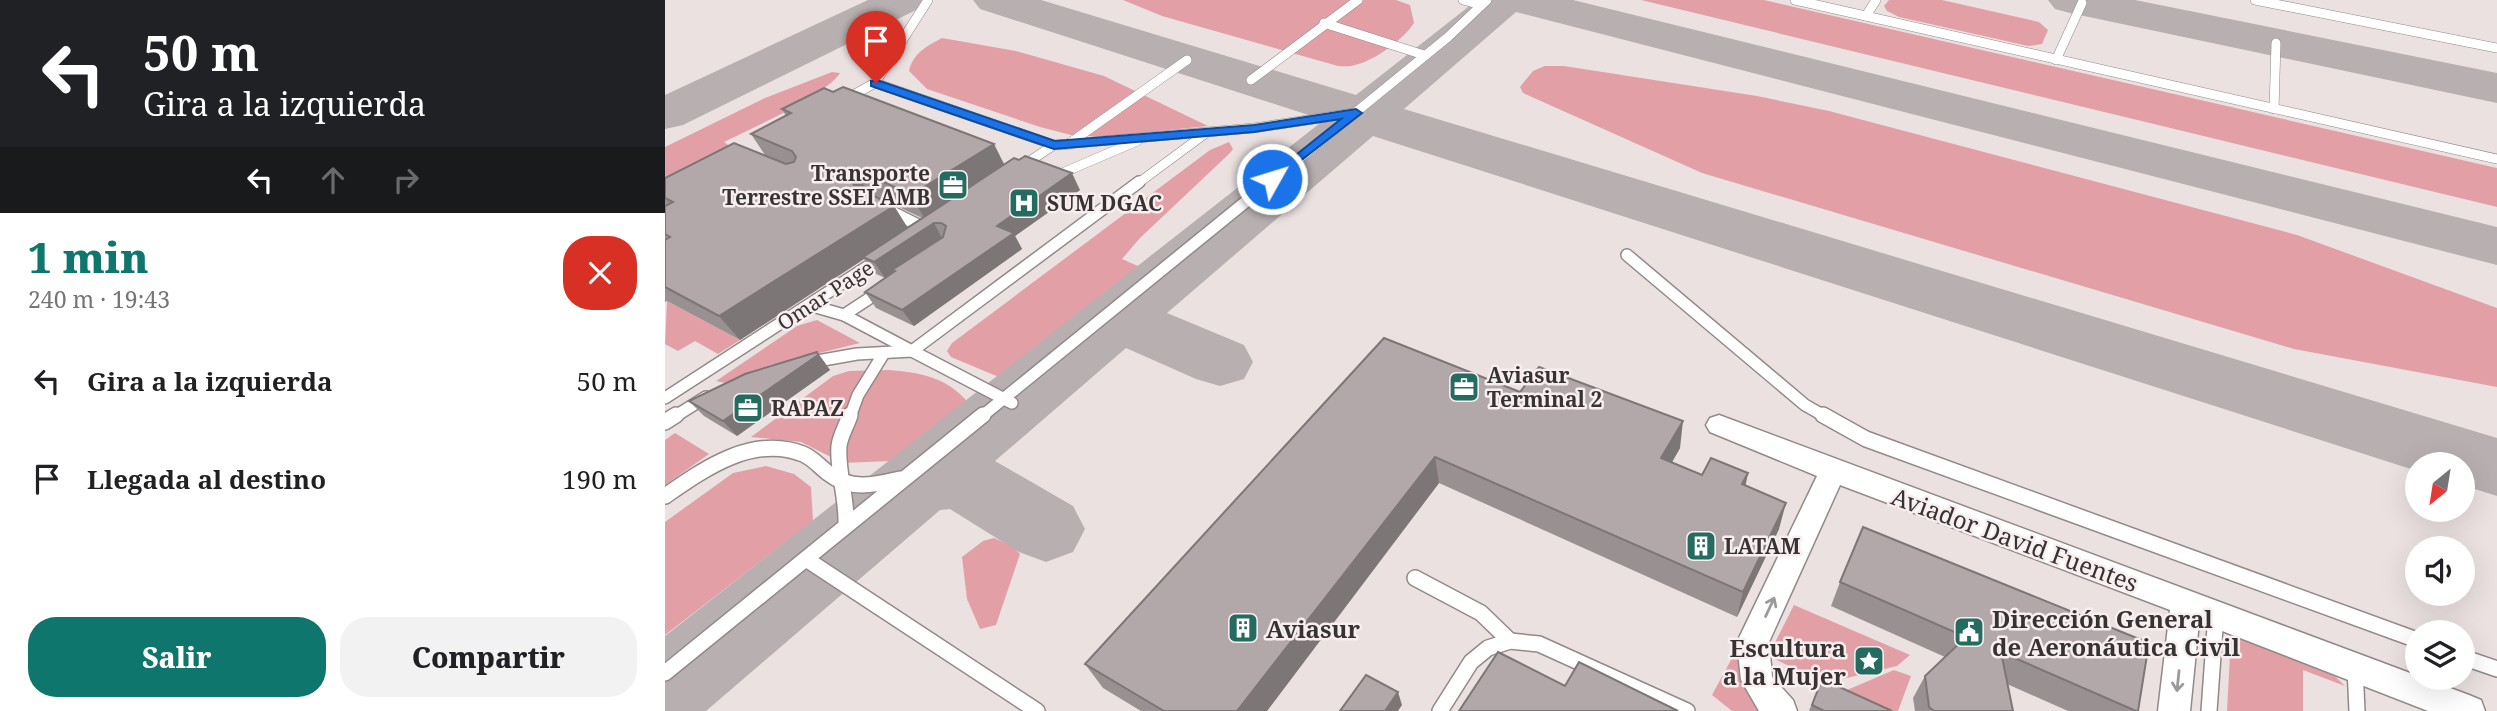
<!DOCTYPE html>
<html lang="es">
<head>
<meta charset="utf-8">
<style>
  :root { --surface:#fff; --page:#f2f2f2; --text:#202124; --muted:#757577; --accent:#0f766e }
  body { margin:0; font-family:"Noto Serif",serif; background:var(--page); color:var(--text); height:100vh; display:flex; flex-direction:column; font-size:26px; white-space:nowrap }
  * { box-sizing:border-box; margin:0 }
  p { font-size:23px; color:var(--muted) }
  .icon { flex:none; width:38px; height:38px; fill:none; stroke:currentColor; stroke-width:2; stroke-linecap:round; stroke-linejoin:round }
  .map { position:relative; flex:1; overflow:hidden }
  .details { display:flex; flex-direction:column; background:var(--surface); width:665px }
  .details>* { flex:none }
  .banner { background:#202124; color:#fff; overflow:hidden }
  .needle { width:46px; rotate:210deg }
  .tools { position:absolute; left:1740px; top:452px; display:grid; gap:14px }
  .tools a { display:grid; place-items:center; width:70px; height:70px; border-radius:50%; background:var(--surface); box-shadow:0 7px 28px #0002; font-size:35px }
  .pin { position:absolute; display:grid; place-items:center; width:60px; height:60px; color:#fff; margin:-72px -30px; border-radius:50% 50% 50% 0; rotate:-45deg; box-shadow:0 0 7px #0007 }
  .pin .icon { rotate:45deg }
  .me { position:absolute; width:77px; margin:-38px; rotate:51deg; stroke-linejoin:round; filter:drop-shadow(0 0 5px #0008) }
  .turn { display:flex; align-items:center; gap:24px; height:147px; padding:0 28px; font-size:32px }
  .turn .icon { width:91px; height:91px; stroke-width:2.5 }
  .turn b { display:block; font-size:49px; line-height:60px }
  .lanes { display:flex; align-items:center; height:66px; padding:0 28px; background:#0003; justify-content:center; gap:35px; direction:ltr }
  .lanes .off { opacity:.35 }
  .round { display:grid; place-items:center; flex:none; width:74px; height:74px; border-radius:28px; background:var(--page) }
  .headline { display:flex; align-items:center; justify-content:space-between; height:119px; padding:0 28px }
  h1 { font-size:42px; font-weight:800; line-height:52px; color:var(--accent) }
  .cta { display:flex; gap:14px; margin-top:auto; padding:14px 28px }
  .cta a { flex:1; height:80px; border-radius:28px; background:var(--accent); color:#fff; font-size:28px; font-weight:800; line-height:80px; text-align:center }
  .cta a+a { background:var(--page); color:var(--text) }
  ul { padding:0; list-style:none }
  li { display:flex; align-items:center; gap:21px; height:98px; padding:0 28px }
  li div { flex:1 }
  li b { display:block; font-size:26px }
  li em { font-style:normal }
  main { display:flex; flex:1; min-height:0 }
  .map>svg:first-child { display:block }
</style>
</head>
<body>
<main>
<section class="details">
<div class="banner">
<div class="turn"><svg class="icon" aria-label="left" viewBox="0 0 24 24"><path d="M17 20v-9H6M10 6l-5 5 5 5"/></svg><div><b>50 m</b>Gira a la izquierda</div></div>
<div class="lanes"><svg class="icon" aria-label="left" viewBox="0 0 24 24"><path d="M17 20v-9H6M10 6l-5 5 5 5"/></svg><svg class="icon off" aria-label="ahead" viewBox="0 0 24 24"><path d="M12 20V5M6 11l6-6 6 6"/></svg><svg class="icon off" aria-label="right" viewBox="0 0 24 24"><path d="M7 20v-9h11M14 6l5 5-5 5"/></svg></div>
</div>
<div class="headline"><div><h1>1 min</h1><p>240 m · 19:43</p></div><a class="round" style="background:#d93025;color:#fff"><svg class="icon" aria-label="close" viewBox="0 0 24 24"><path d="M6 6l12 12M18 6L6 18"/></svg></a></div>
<ul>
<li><svg class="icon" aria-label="left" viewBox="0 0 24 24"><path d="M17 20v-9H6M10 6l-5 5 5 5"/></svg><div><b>Gira a la izquierda</b></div><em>50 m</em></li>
<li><svg class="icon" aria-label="arrive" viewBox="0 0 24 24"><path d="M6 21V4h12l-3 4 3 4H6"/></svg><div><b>Llegada al destino</b></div><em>190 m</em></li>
</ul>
<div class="cta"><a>Salir</a><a>Compartir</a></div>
</section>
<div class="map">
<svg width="1832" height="711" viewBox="0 0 1832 711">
  <rect width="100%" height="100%" fill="#ebe1e1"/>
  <g fill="#e2a0a6">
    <path d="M 458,0 L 731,0 L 745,5 L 749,23 C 739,39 709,61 690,65 C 685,67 679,66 673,66 L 497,16 Z"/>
    <path d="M 976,0 L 1099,0 L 1832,168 L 1832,207 Z"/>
    <path d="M 1224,0 L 1277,0 L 1374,22 L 1383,30 L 1377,44 L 1363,46 L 1234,17 L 1222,11 L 1219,6 Z"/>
    <path d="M 277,38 L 351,51 L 439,76 L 543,126 L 444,136 L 410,136 L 375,127 L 262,89 L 244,71 C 248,53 262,46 277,38 Z"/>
    <path d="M 880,66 L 899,66 L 1092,96 L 1164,111 L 1632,235 L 1832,308 L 1832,387 L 1629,349 L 1037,173 L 858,93 L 855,87 L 868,71 Z"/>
    <path d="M 167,72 L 175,73 C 159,97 87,128 59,142 L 70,150 L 0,186 L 0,147 L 100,98 Z"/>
    <path d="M 564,142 L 568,149 L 565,153 L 475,238 L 457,259 L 482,270 L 353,375 L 342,379 L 336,378 L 286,357 L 282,351 L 287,343 L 545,150 Z"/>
    <path d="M 2,301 L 75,340 L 53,354 L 30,341 L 13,351 L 0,344 Z"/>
    <path d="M 152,320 L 195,343 L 106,365 L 60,383 L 51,381 L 132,326 Z"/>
    <path d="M 224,370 C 254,372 285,378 304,404 L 225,461 L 178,463 L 136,442 L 86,437 L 168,376 L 184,371 Z"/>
    <path d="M 10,433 L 44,454 L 0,485 L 0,440 Z"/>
    <path d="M 101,466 L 129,474 L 146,487 L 148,521 L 0,635 L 0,522 L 68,473 Z"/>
    <path d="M 329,538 L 347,546 L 355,554 L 331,625 L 315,629 L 302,599 L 297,557 L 318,541 Z"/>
    <path d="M 1129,605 L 1245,655 L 1232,666 L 1161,683 L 1103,656 Z"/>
    <path d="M 1079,636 L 1105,711 L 1067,711 L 1047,695 Z"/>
    <path d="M 1566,637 L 1577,638 L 1667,673 L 1680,686 L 1638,670 L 1638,711 L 1562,711 Z"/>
    <path d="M 1229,670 L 1246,676 L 1233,711 L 1226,711 L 1182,690 Z"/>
  </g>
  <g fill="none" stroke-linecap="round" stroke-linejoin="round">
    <g fill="#b8b0b0" fill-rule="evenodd">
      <path d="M 203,0 L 260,0 L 253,9 L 18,125 L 0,129 L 0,95 Z"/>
      <path d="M 308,0 L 376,0 L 691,95 L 812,0 L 908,0 L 1832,227 L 1832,265 L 851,12 L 739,109 L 1832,438 L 1832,496 L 1797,485 L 1797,464 L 1752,464 L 1752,471 L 708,136 L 502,313 L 579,345 L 588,362 L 579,379 L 555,386 L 531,379 L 461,348 L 330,461 L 408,506 L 420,529 L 408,552 L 381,562 L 354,552 L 285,509 L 275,510 L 41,711 L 0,711 L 0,636 L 659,120 L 315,9 Z"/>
      <path d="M 1383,0 L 1470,0 L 1832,73 L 1832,103 L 1405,13 L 1390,9 Z"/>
    </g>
    <g stroke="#928989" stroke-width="10">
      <g id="service-far2">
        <path d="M 798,0 L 816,5"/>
        <path d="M 1130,0 L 1832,159"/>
        <path d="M 1590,0 L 1832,48"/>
        <path d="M 1201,16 L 1211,0"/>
        <path d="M 659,23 L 759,55"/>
        <path d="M 1391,60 L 1417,3"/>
        <path d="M 586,80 L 693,0"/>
        <path d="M 210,83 L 263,0"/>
        <path d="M 181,99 L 210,83 L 389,145 L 589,128 L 689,113"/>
        <path d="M 1609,109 L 1611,43"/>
        <path d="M 402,145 L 522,60"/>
        <path d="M 354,168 L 389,145"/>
        <path d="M 395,174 L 472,141"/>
        <path d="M 472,184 L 541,133"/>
        <path d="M 603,184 L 783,37 L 822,0"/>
      </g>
    </g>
    <g stroke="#928989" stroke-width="14">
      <g id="service-far1">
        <path d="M 221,209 L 261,229"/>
        <path d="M 962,255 L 1140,405 L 1161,417"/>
        <path d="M 144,305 L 179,315 L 247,351 L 474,182"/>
        <path d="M 179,315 L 217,290"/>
        <path d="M 141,363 L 192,354 L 247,351 L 347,403"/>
        <path d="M 0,398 L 216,258"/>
        <path d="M 9,417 L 41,397"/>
        <path d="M 185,417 L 193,395 L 219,353"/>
        <path d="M 316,417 L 605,182"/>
      </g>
    </g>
    <g stroke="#928989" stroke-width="18">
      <g id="service">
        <path d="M 1158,415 L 1201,439 L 1752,640"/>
        <path d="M 0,422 L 11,415"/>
        <path d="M 0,496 C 39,469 88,434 138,454 C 148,458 155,467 163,473 C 186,491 209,485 235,479"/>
        <path d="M 181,524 C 182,497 172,472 174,446 C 175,436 182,425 185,415"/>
        <path d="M 141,559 L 372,711"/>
        <path d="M 750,578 L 816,613 L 845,641"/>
        <path d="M 1797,657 L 1832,669"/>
        <path d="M 1690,667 L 1692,711"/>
        <path d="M 0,673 L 318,415"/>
        <path d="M 775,711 L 806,662 L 823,648 L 845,641 L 874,644 L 1022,711"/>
        <path d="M 1544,711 L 1551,614"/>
      </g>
    </g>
    <g stroke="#928989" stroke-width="3">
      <path id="minor" d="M 1054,415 L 1804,695 L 1816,700 L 1820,711 L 1763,711 L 1534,622 L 1525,711 L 1493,711 L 1505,610 L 1175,485 L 1104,642 L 1107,677 L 1128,700 L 1132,711 L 1094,711 L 1076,680 L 1072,642 L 1152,476 L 1045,432 L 1041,425 L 1045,418 Z"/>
    </g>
    <use href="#service-far2" stroke="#fff" stroke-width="9"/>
    <use href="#service-far1" stroke="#fff" stroke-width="11"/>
    <use href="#service" stroke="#fff" stroke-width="15"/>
    <use href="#minor" fill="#fff" fill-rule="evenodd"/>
  </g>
  <g fill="#999091" fill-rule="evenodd">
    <path d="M 117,109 L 339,164 L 415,190 L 350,236 L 357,249 L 249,326 L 211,308 L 200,292 L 220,278 L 209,273 L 199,259 L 75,340 L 2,301 L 0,302 L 0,178 L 100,155 L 86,134 L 121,116 ZM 212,198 L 215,198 L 257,218 L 242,227 L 229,206 Z"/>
    <path d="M 152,352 L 165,370 L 72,436 L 39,416 L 24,401 Z"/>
    <path d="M 855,392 L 1015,448 L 1007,462 L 1037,475 L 1080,486 L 1114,529 L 1072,617 L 774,483 L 602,711 L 476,711 L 438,688 L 420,664 Z"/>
    <path d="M 1175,582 L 1473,711 L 1403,711 L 1342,684 L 1348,711 L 1250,711 L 1248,698 L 1260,676 L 1280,657 L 1166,606 Z"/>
    <path d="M 1157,679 L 1227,711 L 1144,711 Z"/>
  </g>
  <g fill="#7d7676">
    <path d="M 329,144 L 341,168 L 260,219 L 246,195 Z"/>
    <path d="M 407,173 L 415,190 L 350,236 L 357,249 L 249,326 L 237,310 L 332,226 Z"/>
    <path d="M 192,174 L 207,198 L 189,186 L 187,181 Z"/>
    <path d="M 229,206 L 244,230 L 198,257 L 199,259 L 75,340 L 54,316 Z"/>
    <path d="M 269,223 L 278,240 L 227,270 L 229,273 L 220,278 L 209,262 Z"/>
    <path d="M 152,352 L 165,370 L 72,436 L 58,421 Z"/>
    <path d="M 1018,421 L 1015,448 L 994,485 L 996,458 Z"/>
    <path d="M 770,457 L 774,483 L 602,711 L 572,711 Z"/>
    <path d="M 1083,473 L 1078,499 L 1077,484 Z"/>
    <path d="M 1121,503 L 1114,529 L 1072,617 L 1078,592 Z"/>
    <path d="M 733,692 L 737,705 L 733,711 L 720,711 Z"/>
  </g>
  <g fill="#b2a8a9" stroke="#7d7676" stroke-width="2">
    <path d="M 178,87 L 329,144 L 246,195 L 200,173 L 192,174 L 187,181 L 189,186 L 229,206 L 54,316 L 0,287 L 0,240 L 5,237 L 0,234 L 0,206 L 8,202 L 0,198 L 0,178 L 69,143 L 121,164 L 129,162 L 131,157 L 127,151 L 86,134 L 126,113 L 117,109 L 159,88 L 168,92 Z"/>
    <path d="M 360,156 L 407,173 L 332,226 L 349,233 L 237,310 L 200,292 L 230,271 L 227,270 L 278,237 L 281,226 L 276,223 L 269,223 L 209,262 L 198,257 L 349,158 L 354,160 Z"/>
    <path d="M 719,338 L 855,392 L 874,367 L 1018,421 L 996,458 L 1037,475 L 1046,458 L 1083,473 L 1077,484 L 1121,503 L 1078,592 L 770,457 L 572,711 L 499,711 L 420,664 Z"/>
    <path d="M 152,352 L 153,355 L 58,421 L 24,401 L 80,374 Z"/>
    <path d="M 1198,527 L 1484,643 L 1473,711 L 1471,711 L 1336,652 L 1348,711 L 1269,711 L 1264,707 L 1260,676 L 1301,637 L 1175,582 Z"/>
    <path d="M 833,652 L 900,686 L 914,662 L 1013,711 L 794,711 Z"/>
    <path d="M 701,675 L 733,692 L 720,711 L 675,711 Z"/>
    <path d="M 1157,679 L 1227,711 L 1159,711 L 1147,705 Z"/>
  </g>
  <defs><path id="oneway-shaft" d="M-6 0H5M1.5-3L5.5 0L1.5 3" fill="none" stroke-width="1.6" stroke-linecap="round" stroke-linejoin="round" transform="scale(1.75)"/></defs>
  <g stroke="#9b9999">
    <use href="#oneway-shaft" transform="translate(1105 607) rotate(-65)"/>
    <use href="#oneway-shaft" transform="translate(1513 681) rotate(96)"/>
  </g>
  <path fill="#1a73e8" stroke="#114b97" stroke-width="2" d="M 206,81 L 215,81 L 390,141 L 589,125 L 691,109 L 697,113 L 607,183 L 601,179 L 603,177 L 676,119 L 589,132 L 389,149 L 206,86 Z"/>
  <defs>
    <g id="office-square" transform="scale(1.575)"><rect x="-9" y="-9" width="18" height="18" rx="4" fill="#246b60" stroke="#f8eeef"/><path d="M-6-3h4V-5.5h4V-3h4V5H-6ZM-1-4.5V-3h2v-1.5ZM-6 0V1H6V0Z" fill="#fff"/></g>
    <g id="hospital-square" transform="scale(1.575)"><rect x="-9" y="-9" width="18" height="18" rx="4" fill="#246b60" stroke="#f8eeef"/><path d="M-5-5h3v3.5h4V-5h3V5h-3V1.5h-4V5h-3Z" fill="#fff"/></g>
    <g id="building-square" transform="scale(1.575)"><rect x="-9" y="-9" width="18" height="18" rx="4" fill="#246b60" stroke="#f8eeef"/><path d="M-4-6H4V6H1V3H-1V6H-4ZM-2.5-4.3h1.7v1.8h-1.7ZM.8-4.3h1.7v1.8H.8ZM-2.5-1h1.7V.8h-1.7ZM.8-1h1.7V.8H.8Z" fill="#fff"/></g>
    <g id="civic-square" transform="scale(1.575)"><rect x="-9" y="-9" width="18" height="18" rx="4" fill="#246b60" stroke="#f8eeef"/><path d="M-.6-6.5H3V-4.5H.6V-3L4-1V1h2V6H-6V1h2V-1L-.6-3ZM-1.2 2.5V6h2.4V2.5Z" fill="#fff"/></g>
    <g id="sight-square" transform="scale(1.575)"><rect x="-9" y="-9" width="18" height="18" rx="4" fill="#246b60" stroke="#f8eeef"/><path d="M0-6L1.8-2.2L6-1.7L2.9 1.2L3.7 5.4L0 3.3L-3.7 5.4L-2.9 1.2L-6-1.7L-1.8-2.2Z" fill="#fff"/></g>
  </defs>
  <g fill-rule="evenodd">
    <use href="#office-square" x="288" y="185"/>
    <use href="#hospital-square" x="359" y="203"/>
    <use href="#office-square" x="799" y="387"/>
    <use href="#office-square" x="83" y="408"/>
    <use href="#building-square" x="1036" y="546"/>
    <use href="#building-square" x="578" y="628"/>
    <use href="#civic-square" x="1304" y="632"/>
    <use href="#sight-square" x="1204" y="661"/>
  </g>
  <g text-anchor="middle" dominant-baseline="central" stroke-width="5" stroke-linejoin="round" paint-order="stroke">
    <g font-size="21" font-weight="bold" fill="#373333" stroke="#f8eeef" text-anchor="start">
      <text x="265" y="173" text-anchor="end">Transporte<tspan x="265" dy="24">Terrestre SSEI AMB</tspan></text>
      <text x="382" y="203">SUM DGAC</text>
      <text x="822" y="375">Aviasur<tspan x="822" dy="24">Terminal 2</tspan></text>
      <text x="106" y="408">RAPAZ</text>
      <text x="1059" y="546">LATAM</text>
    </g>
    <g font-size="21" fill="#373333" stroke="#f8eeef">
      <text transform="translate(160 295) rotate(-33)">Omar Page</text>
    </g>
    <g font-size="24" fill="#373333" stroke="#f8eeef">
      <text transform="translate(1350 539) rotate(20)">Aviador David Fuentes</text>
    </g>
    <g font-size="24" font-weight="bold" fill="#373333" stroke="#f8eeef" text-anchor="start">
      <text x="1327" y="618">Dirección General<tspan x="1327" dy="28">de Aeronáutica Civil</tspan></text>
      <text x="601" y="628">Aviasur</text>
      <text x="1181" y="647" text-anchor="end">Escultura<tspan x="1181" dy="28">a la Mujer</tspan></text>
    </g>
  </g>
</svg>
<div class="tools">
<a><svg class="needle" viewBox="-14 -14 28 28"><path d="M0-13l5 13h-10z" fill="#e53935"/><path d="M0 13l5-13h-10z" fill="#757577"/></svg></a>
<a><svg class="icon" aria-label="sound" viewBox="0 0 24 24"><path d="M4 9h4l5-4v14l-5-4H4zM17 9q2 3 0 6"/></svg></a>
<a><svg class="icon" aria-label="layers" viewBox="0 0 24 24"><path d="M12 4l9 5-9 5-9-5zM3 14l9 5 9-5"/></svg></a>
</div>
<div class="pin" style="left:211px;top:83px;background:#d93025"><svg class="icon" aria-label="arrive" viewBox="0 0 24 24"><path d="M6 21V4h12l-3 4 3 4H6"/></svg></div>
<svg class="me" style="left:607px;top:179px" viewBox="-20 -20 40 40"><circle r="17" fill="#1a73e8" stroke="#fff" stroke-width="3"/><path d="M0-11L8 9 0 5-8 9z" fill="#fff"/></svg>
</div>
</main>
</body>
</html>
